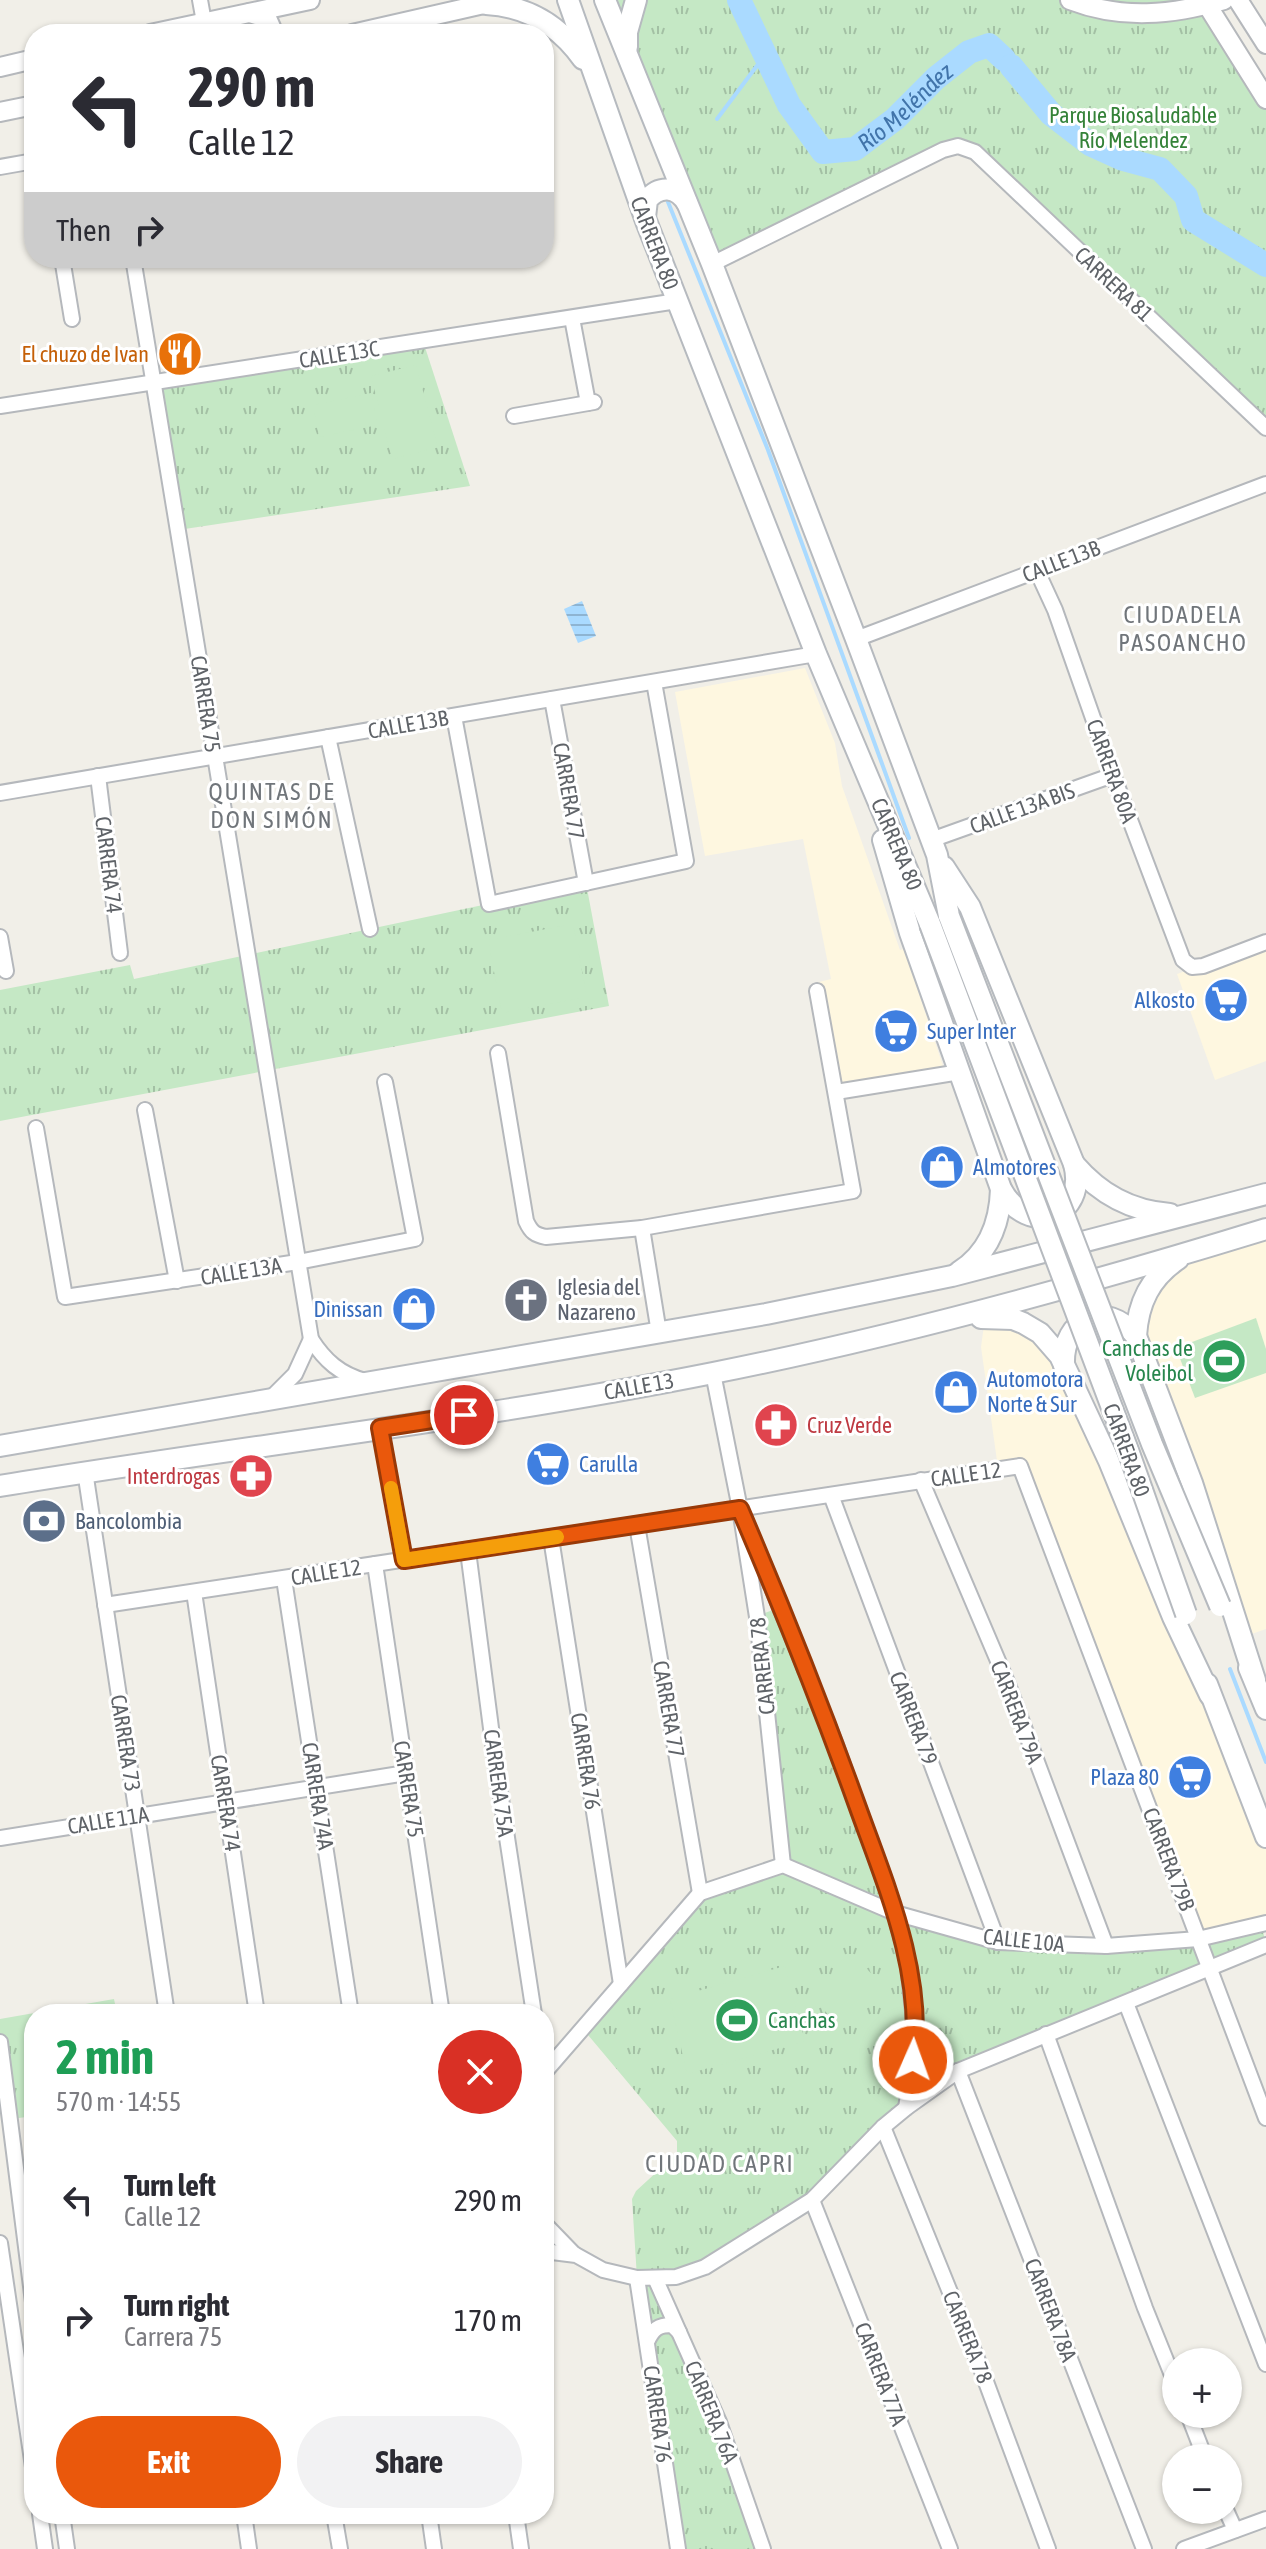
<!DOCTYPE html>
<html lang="en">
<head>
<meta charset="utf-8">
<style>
  :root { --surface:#fff; --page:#f2f2f3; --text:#2b2b33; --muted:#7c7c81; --accent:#ea580c }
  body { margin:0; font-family:"Asap Condensed",sans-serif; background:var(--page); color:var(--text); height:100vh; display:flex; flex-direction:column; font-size:30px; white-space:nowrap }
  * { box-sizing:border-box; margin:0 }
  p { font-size:26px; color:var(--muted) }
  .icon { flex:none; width:44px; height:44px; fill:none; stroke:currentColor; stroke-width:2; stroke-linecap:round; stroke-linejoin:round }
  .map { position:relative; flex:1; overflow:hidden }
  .details { position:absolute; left:24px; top:2004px; width:530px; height:520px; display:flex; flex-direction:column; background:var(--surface); border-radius:32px; box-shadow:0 2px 6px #0004 }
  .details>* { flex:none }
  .top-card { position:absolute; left:24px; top:24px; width:530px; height:244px; border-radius:32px; box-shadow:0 2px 6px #0004; background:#fff; color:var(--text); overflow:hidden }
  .buttons { position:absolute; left:1162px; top:2348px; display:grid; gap:16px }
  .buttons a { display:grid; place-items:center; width:80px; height:80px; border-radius:50%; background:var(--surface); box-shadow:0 2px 6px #0004; font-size:40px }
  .pin { position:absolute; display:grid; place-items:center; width:68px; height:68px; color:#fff; margin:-34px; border:4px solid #fff; border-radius:50%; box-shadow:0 2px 8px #0007 }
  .me { position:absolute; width:88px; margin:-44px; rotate:2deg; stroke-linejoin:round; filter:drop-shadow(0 0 6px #0008) }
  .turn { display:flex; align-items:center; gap:28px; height:168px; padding:0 32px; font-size:36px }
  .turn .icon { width:104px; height:104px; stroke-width:2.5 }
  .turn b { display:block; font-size:56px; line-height:68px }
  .then { display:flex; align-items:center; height:76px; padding:0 32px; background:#0003; gap:16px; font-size:30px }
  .round { display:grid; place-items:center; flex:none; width:84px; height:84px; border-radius:42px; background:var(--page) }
  .summary { display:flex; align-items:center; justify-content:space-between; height:136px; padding:0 32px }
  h1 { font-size:48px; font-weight:700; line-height:60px; color:#1e9e55 }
  .button { display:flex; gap:16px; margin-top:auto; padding:16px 32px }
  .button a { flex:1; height:92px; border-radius:48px; background:var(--accent); color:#fff; font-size:32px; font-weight:700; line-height:92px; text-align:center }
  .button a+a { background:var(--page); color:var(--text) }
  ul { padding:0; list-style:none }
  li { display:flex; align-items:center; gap:24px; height:120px; padding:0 32px }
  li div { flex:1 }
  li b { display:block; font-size:30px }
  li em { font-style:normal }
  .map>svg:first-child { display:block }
</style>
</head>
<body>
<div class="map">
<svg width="1266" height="2549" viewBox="0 0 1266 2549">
  <defs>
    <pattern id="grass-tufts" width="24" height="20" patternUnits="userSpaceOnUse" patternTransform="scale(2)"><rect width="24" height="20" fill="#c5e8c5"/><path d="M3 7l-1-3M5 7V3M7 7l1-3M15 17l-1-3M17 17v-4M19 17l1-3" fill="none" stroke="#a3c0a4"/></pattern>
    <pattern id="water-rules" width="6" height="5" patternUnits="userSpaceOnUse" patternTransform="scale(2)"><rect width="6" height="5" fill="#aadaff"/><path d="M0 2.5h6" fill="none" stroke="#8eb4d2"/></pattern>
  </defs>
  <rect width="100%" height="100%" fill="#f1efe8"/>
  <g fill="#fef7e0">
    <path d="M 805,668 L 835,743 L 842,786 L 900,950 L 904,949 L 946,1075 L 836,1092 L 815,983 L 831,979 L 803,839 L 705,856 L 675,692 Z"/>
    <path d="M 1266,942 L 1266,1061 L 1215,1080 L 1177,974 Z"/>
    <path d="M 1266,1229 L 1266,1629 L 1243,1637 L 1137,1321 L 1164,1269 Z"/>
    <path d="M 985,1318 L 1048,1339 L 1266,1837 L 1266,1923 L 1198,1939 L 1020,1466 L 998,1468 L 981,1347 Z"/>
  </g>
  <g fill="url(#grass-tufts)">
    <path d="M 605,0 L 1204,0 L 1266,99 L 1266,428 L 958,146 L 712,264 Z"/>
    <path d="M 423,341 L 470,486 L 178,530 L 153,382 Z"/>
    <path d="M 586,883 L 609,1006 L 0,1121 L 0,990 L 130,965 L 134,979 Z"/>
    <path d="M 773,1610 L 778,1611 L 895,1913 L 998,1942 L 1106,1946 L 1259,1928 L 1263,1931 L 1265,1941 L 958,2071 L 906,2108 L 812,2200 L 728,2254 L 656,2279 L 763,2549 L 678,2549 L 637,2278 L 632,2199 L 636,2191 L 672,2158 L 677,2152 L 677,2141 L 583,2029 L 700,1893 L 783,1865 L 762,1614 Z"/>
    <path d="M 114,1999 L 117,2014 L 34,2014 L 34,2116 L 11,2119 L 0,2042 L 0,2019 Z"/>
  </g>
  <g fill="#c5e8c5">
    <path d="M 416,365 L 438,447 L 392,459 L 371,376 Z"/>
    <path d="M 371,393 L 378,425 L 319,437 L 313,405 Z"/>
    <path d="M 573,924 L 587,997 L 502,1013 L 488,940 Z"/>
    <path d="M 1256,1318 L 1266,1349 L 1266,1373 L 1195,1398 L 1176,1348 Z"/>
    <path d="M 854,1955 L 880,1983 L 837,2024 L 810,1995 Z"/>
    <path d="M 785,1966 L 805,2041 L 687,2074 L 670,1999 Z"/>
  </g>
  <path fill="url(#water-rules)" d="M 582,601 L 596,636 L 578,643 L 564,609 Z"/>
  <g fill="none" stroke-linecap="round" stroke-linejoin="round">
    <g stroke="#aadaff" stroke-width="4">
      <path d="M 717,119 L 765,55"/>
      <path d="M 666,197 L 768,450 L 909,838"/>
      <path d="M 1230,1669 L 1266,1762"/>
    </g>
    <g stroke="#aadaff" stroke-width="24">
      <path id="s1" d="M 739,0 L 789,105 L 823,152 L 855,149 L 895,119 L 936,78 L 969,52 L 989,45 L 1004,59"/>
      <path d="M 1011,66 L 1051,114 L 1090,144 L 1123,159 L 1160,169 L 1186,196 L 1193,220 L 1266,265"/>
    </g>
    <g stroke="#b5b8bc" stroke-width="18">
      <g id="minor">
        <path d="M 200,0 L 204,22"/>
        <path d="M 0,167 L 34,161"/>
        <path d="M 62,258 L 72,319"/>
        <path d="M 133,258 L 311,1339 C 325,1361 340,1374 365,1381"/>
        <path d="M 712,264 L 943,150 L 958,146 L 975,152 L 1266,428"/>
        <path d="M 572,318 L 588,403"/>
        <path d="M 0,406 L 677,301"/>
        <path d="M 514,416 L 594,402"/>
        <path d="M 1037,571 L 1055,610 L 1113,775 L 1183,960 L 1192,967 L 1203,966 L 1266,942"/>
        <path d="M 856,639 L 1266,484"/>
        <path d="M 552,699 L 586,883"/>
        <path d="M 454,716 L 489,904 L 686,861 L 654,682"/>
        <path d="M 328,737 L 370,929"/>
        <path d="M 98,776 L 120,953"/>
        <path d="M 0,793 L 816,654"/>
        <path d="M 931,840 L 1113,775"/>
        <path d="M 0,937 L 6,971"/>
        <path d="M 498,1053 L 526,1221 C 531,1232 535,1235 546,1237 L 642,1228 L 853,1191 L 817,991"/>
        <path d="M 836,1092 L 960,1072"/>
        <path d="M 145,1110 L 177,1281"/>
        <path d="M 36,1128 L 65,1297 L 298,1262 L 415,1239 L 385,1082"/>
        <path d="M 642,1228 L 659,1333"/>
        <path d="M 713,1373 L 740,1509 L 757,1617 L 783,1865"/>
        <path d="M 272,1397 L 295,1374 L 311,1339"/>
        <path d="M 380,1428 L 404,1560"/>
        <path d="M 85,1471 L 167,2014"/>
        <path d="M 921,1480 L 1007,1682 L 1106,1946"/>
        <path d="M 831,1495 L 998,1942"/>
        <path d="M 740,1509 L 836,1745 L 895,1913 L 908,1964 L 916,2040 L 906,2108"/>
        <path d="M 637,1525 L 700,1893"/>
        <path d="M 551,1538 L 621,1984"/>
        <path d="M 468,1551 L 495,1759 L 534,2014"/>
        <path d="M 375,1564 L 442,2014"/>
        <path d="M 284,1579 L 351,2014"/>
        <path d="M 194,1592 L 257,2014"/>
        <path d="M 105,1605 L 1020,1466 L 1266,2118"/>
        <path d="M 0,1838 L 406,1773"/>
        <path d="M 1126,2003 L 1266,2364"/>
        <path d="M 1046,2034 L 1145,2308 L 1176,2385"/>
        <path d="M 0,2042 L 34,2310"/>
        <path d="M 958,2071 L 1144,2549"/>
        <path d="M 544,2073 L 700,1893 L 783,1865 L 895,1913 L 998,1942 L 1106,1946 L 1198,1939 L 1266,1923"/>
        <path d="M 883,2127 L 982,2371 L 1048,2549"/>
        <path d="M 812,2200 L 950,2549"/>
        <path d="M 544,2223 L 574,2254"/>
        <path d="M 0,2243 L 34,2474"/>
        <path d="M 544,2251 L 576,2255 L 603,2270 L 637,2278 L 676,2277 L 705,2267 L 812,2200 L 883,2127 L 906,2108 L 958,2071 L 1266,1945"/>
        <path d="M 637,2278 L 678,2549"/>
        <path d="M 655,2278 L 719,2422 L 763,2549"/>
        <path d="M 647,2342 C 653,2329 658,2325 672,2325 L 679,2332"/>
        <path d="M 1188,2414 L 1205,2458"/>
        <path d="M 1226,2510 L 1235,2530"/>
        <path d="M 40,2514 L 45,2549"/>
        <path d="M 62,2514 L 67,2549"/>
        <path d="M 244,2514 L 249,2549"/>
        <path d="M 334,2514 L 340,2549"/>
        <path d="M 429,2514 L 434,2549"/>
        <path d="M 516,2514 L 521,2549"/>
        <path d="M 1184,2549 L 1266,2519"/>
      </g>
    </g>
    <g stroke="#b5b8bc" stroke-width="22">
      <g id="tertiary">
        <path d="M 1070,0 C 1122,20 1172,15 1224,0"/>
        <path d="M 1204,0 L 1266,99"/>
        <path d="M 1238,0 L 1266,44"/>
        <path d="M 250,13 L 267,18 L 274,34"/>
        <path d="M 150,34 L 310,0"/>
        <path d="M 352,34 L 497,1"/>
        <path d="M 0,67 L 34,59"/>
        <path d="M 0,112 L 34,105"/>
      </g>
    </g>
    <g stroke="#b6babf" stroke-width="24">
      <g id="secondary">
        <path d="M 568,0 L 646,221 L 816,654 L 930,924"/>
        <path d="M 605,0 L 712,264 L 856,639 L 937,855 L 949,916"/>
        <path d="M 486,4 C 528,6 559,25 583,59"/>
        <path d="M 627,47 L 627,32 L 636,0"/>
        <path d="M 645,217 L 647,200 C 659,185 677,186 687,203"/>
        <path d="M 883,840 L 910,933 L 1001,1189 C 1028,1239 1088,1217 1074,1164 L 970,907 L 944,867"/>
        <path d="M 1074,1164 C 1100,1194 1130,1211 1170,1214"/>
        <path d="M 959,1272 C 989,1253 1000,1223 1001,1189"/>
        <path d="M 981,1318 L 1013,1319 L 1023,1323 L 1040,1333 L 1060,1356 L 1109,1461 L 1173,1617 L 1210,1695"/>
        <path d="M 1136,1336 C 1138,1303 1150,1278 1178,1259"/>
        <path d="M 1064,1365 C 1062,1318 1106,1299 1136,1336 L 1192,1483 L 1255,1680"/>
        <path d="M 0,1446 L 766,1314 L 952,1276 L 1266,1194"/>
        <path d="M 0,1486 C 237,1447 477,1420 713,1373 C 900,1336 1084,1285 1266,1229"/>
        <path d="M 1249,1668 L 1266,1709"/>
        <path d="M 1207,1684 L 1266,1837"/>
      </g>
    </g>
    <use href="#minor" stroke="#fff" stroke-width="14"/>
    <use href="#tertiary" stroke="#fff" stroke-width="18"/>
    <use href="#secondary" stroke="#fff" stroke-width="20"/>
    <g stroke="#b6babf" stroke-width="24" stroke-linecap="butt">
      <g id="secondary-bridge">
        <path d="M 949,916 L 1152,1444 L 1220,1606"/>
        <path d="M 930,924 L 1129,1453 L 1186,1614"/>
      </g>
    </g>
    <use href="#secondary-bridge" stroke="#fff" stroke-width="20"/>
  </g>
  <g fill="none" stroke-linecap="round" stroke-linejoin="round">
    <g stroke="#983908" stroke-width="20">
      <path id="route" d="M 464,1415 L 380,1428 L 404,1560 L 740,1509 C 782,1607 821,1705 857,1805 C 886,1886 924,1972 913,2060"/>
    </g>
    <use href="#route" stroke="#ea580c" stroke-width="14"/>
    <path stroke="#f59e0b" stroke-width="14" d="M 391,1488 L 404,1560 L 557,1537"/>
  </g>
  <defs>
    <g id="restaurant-disc" transform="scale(2.3)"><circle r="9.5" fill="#e8710a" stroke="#fff"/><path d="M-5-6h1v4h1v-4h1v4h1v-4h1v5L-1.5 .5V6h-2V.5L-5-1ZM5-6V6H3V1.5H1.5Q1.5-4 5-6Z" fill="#fff"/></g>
    <g id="supermarket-disc" transform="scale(2.3)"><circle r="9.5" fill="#3f7fe0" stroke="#fff"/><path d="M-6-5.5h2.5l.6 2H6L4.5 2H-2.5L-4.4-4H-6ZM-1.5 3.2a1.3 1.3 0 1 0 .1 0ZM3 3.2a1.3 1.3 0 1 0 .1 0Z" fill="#fff"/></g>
    <g id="shop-disc" transform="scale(2.3)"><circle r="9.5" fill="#3f7fe0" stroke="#fff"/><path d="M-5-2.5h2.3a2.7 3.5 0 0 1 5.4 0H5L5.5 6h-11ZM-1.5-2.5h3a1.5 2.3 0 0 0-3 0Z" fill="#fff"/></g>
    <g id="church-disc" transform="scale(2.3)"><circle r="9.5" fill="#6b7280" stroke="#fff"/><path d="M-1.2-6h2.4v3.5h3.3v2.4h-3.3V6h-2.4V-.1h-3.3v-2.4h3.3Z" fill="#fff"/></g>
    <g id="stadium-disc" transform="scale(2.3)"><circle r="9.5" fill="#2e9e5b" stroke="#fff"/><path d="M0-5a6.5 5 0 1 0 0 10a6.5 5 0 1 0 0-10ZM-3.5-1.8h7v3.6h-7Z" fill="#fff"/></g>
    <g id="pharmacy-disc" transform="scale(2.3)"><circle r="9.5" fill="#e0444e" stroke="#fff"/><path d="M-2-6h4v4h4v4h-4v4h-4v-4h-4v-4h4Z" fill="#fff"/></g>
    <g id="bank-disc" transform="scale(2.3)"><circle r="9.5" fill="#5c6f8a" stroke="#fff"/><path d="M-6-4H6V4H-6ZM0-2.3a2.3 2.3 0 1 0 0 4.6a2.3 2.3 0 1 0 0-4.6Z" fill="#fff"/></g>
  </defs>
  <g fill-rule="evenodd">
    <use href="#restaurant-disc" x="180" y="354"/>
    <use href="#supermarket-disc" x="1226" y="1000"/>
    <use href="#supermarket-disc" x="896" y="1031"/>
    <use href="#shop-disc" x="942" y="1167"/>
    <use href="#church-disc" x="526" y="1300"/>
    <use href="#shop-disc" x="414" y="1309"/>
    <use href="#stadium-disc" x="1224" y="1361"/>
    <use href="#shop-disc" x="956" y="1392"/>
    <use href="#pharmacy-disc" x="776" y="1425"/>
    <use href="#supermarket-disc" x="548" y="1464"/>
    <use href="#pharmacy-disc" x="251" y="1476"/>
    <use href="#bank-disc" x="44" y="1521"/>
    <use href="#supermarket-disc" x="1190" y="1777"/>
    <use href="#stadium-disc" x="737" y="2020"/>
  </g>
  <g text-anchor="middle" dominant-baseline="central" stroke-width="6" stroke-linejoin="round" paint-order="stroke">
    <g font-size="22" fill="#348238" stroke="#fff">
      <text x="1133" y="115">Parque Biosaludable<tspan x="1133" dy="25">Río Melendez</tspan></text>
    </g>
    <g font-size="22" fill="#5f6368" stroke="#fff">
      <text transform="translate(655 243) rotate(69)">CARRERA 80</text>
      <text transform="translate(1114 284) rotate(43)">CARRERA 81</text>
      <text transform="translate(339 354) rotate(-9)">CALLE 13C</text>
      <text transform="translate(1061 561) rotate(-21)">CALLE 13B</text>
      <text transform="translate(206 704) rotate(81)">CARRERA 75</text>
      <text transform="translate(408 724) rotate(-10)">CALLE 13B</text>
      <text transform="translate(1112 771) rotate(70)">CARRERA 80A</text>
      <text transform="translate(569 791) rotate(80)">CARRERA 77</text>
      <text transform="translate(1022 808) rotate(-20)">CALLE 13A BIS</text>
      <text transform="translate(897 844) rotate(67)">CARRERA 80</text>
      <text transform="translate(109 865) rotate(83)">CARRERA 74</text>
      <text transform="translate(241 1271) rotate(-9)">CALLE 13A</text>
      <text transform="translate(639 1386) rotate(-10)">CALLE 13</text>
      <text transform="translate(1127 1450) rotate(70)">CARRERA 80</text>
      <text transform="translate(966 1474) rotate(-8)">CALLE 12</text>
      <text transform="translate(326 1572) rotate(-9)">CALLE 12</text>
      <text transform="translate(762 1666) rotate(-96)">CARRERA 78</text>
      <text transform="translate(669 1709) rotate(80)">CARRERA 77</text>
      <text transform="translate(1017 1712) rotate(69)">CARRERA 79A</text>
      <text transform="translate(914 1718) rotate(69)">CARRERA 79</text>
      <text transform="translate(126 1743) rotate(81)">CARRERA 73</text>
      <text transform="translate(586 1761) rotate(81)">CARRERA 76</text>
      <text transform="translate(499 1783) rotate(82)">CARRERA 75A</text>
      <text transform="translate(409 1789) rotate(81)">CARRERA 75</text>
      <text transform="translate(318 1796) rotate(81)">CARRERA 74A</text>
      <text transform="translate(226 1803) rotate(81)">CARRERA 74</text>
      <text transform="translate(108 1820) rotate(-9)">CALLE 11A</text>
      <text transform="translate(1169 1859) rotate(69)">CARRERA 79B</text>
      <text transform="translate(1024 1940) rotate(6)">CALLE 10A</text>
      <text transform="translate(1051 2310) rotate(69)">CARRERA 78A</text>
      <text transform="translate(968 2337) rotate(68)">CARRERA 78</text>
      <text transform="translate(881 2374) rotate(69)">CARRERA 77A</text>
      <text transform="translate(712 2412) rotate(68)">CARRERA 76A</text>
      <text transform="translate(658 2414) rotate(82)">CARRERA 76</text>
    </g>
    <g font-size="22" fill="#c56008" stroke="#fff" text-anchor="end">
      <text x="149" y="354">El chuzo de Ivan</text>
    </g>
    <g font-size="22" fill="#366cbe" stroke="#fff" text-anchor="start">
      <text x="1195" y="1000" text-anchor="end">Alkosto</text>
      <text x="927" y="1031">Super Inter</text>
      <text x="973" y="1167">Almotores</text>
      <text x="383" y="1309" text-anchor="end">Dinissan</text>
      <text x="987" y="1379">Automotora<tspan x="987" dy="25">Norte &amp; Sur</tspan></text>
      <text x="579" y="1464">Carulla</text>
      <text x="1159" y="1777" text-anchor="end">Plaza 80</text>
    </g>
    <g font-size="22" fill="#5b616d" stroke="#fff" text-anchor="start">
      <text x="557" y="1287">Iglesia del<tspan x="557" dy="25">Nazareno</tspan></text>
    </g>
    <g font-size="22" fill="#27864d" stroke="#fff" text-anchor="end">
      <text x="1193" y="1348">Canchas de<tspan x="1193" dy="25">Voleibol</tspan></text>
      <text x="768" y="2020" text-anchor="start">Canchas</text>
    </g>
    <g font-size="22" fill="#be3a42" stroke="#fff" text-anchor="start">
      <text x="807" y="1425">Cruz Verde</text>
      <text x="220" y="1476" text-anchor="end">Interdrogas</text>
    </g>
    <g font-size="22" fill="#4e5e75" stroke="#fff" text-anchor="start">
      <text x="75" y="1521">Bancolombia</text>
    </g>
    <g font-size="24" font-style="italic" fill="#4174aa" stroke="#fff">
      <text stroke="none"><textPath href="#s1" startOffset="272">Río Meléndez</textPath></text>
    </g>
    <g font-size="24" letter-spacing="2" fill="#70757a" stroke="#fff">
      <text x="1183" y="614">CIUDADELA<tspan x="1183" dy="28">PASOANCHO</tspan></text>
      <text x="272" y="791">QUINTAS DE<tspan x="272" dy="28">DON SIMÓN</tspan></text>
      <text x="720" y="2163">CIUDAD CAPRI</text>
    </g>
  </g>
</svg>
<div class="buttons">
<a>+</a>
<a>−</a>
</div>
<div class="pin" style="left:464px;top:1415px;background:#d93025"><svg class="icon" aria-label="arrive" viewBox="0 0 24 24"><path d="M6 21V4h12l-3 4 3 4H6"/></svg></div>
<svg class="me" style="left:913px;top:2060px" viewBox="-20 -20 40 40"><circle r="17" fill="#ea580c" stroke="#fff" stroke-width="3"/><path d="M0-11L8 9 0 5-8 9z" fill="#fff"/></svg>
<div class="top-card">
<div class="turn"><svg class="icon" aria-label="left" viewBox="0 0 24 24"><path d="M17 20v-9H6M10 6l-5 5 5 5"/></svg><div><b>290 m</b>Calle 12</div></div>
<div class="then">Then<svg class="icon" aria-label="right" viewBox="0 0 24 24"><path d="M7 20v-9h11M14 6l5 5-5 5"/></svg></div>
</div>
<section class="details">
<div class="summary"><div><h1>2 min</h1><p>570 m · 14:55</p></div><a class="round" style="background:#d93025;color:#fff"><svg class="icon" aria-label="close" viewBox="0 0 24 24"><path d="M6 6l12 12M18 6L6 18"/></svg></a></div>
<ul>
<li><svg class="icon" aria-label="left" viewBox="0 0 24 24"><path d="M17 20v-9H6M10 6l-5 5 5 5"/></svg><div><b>Turn left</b><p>Calle 12</p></div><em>290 m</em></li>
<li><svg class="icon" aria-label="right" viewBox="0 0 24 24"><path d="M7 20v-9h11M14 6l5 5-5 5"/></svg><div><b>Turn right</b><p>Carrera 75</p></div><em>170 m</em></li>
</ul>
<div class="button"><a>Exit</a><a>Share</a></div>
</section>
</div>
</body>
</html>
